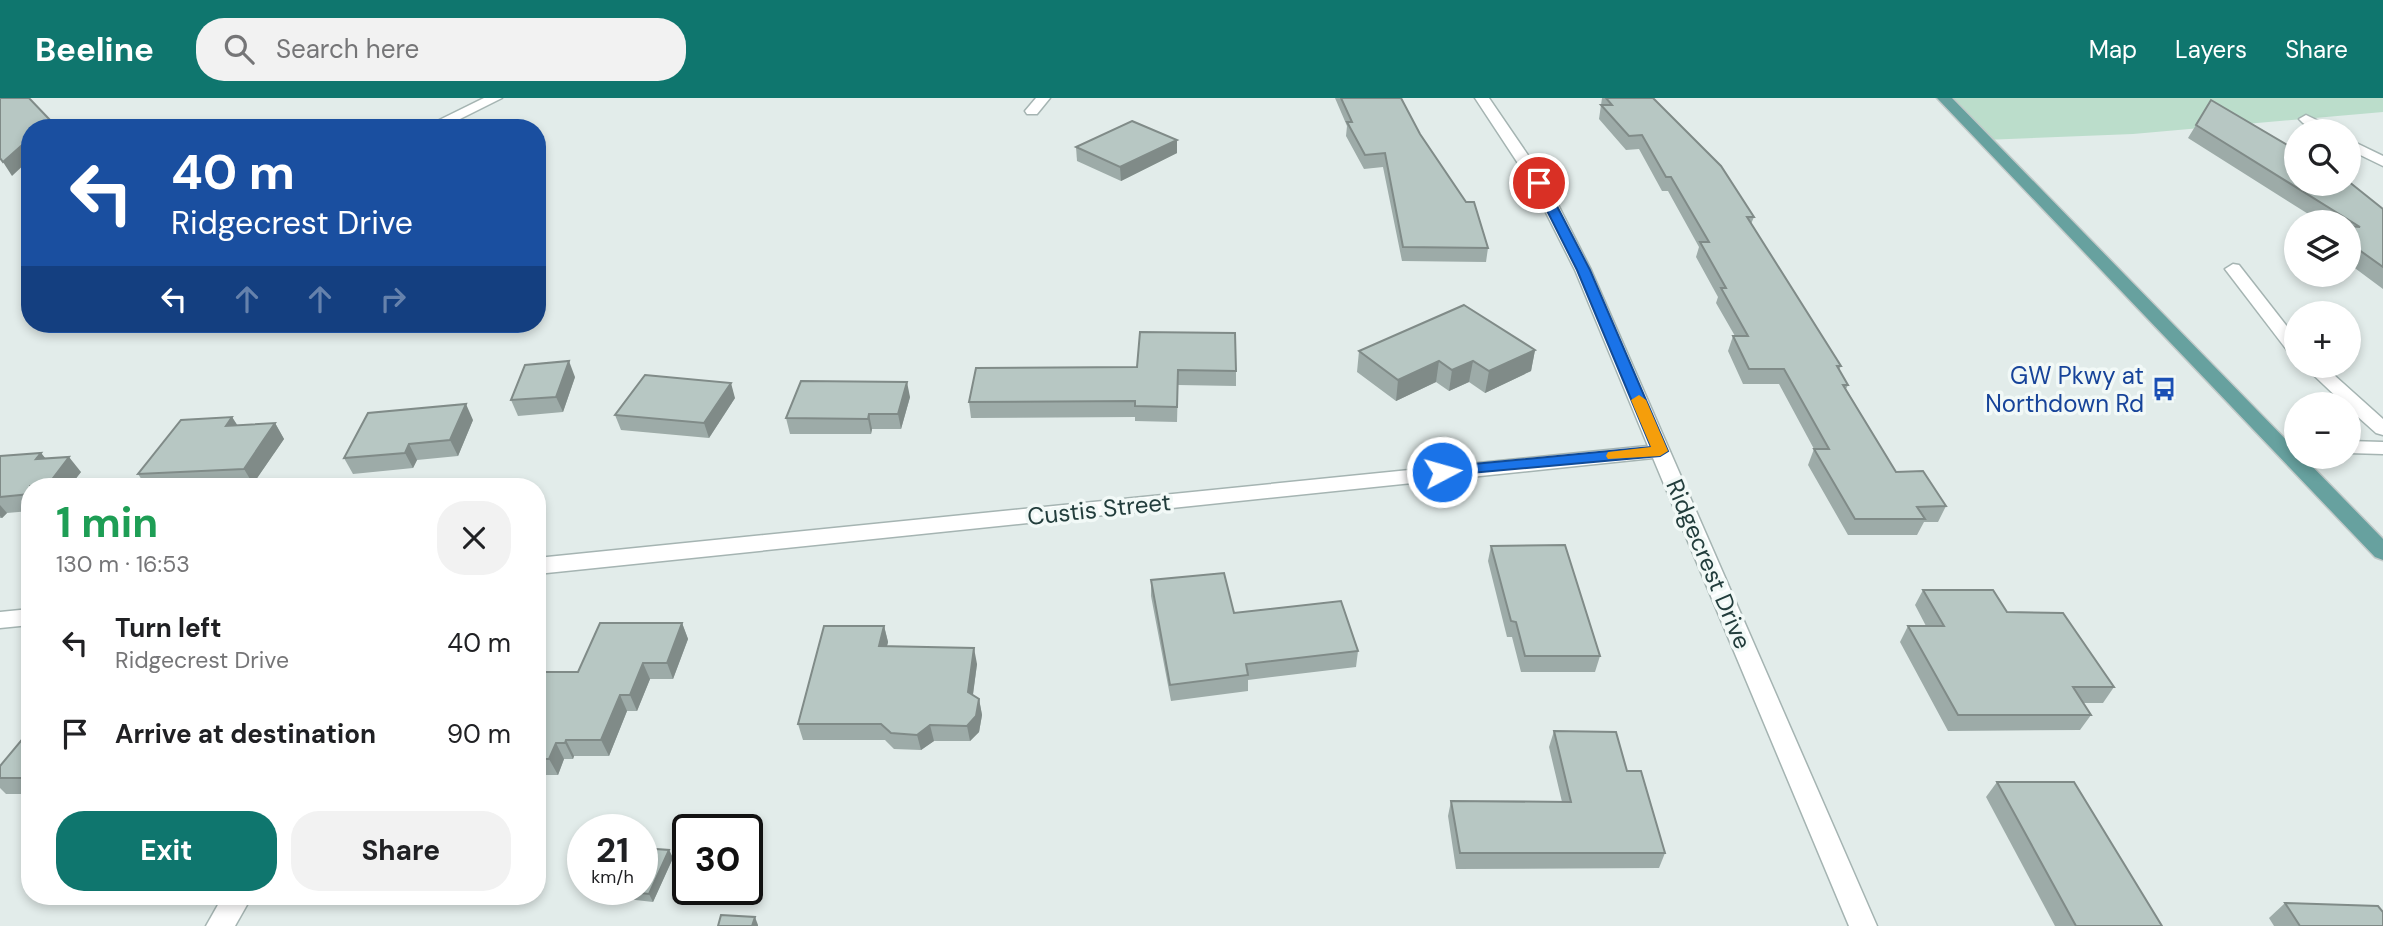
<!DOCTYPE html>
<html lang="en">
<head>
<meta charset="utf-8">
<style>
  :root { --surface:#fff; --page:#f2f2f2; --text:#202124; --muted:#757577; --accent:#0f766e }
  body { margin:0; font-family:"DM Sans",sans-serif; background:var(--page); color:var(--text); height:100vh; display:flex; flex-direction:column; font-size:26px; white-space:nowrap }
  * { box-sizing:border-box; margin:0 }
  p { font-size:23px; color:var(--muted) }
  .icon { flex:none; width:38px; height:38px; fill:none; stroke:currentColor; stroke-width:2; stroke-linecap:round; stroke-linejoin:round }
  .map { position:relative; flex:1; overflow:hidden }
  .side { position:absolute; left:21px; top:380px; width:525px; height:427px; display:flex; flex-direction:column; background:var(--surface); border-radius:28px; box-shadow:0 4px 10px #0003 }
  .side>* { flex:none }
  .hud { position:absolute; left:21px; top:21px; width:525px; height:214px; border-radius:28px; box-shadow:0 4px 10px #0003; background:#1a4fa0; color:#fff; overflow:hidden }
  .controls { position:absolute; left:2284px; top:21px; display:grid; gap:14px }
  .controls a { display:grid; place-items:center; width:77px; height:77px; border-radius:50%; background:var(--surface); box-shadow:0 4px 10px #0003; font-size:35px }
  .speed { position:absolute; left:567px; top:716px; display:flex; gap:14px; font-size:35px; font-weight:700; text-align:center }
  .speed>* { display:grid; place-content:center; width:91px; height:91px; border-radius:50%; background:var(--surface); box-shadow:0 4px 10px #0003; line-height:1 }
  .speed small { font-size:18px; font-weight:400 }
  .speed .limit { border:4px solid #111; border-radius:10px; background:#fff; color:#111 }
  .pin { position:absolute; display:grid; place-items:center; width:60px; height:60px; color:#fff; margin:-30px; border:4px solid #fff; border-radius:50%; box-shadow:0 2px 7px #0007 }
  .me { position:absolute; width:77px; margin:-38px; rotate:84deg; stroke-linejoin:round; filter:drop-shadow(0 0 5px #0008) }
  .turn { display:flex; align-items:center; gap:24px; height:147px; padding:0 35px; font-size:32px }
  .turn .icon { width:91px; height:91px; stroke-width:2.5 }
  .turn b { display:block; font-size:49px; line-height:60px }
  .lanes { display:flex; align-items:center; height:66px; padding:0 35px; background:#0003; justify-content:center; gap:35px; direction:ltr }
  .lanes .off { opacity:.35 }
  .round { display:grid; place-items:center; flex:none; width:74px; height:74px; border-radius:28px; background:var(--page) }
  .head { display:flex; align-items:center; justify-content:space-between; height:119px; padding:0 35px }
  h1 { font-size:42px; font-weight:700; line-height:52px; color:#1e9e55 }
  .action { display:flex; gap:14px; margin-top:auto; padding:14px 35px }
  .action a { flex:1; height:80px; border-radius:28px; background:var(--accent); color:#fff; font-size:28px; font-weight:700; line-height:80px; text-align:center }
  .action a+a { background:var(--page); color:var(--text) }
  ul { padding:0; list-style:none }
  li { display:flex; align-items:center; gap:21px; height:91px; padding:0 35px }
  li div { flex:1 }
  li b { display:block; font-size:26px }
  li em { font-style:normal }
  header { display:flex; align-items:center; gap:42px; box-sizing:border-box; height:98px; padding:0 35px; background:var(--accent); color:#fff }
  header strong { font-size:33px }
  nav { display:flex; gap:38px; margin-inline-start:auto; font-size:24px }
  .search { width:490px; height:63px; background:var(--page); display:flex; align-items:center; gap:18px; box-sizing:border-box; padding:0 24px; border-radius:28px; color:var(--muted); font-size:26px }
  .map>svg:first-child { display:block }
</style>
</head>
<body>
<header>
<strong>Beeline</strong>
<div class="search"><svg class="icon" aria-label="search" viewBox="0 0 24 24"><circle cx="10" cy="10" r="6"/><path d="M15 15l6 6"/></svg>Search here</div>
<nav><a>Map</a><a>Layers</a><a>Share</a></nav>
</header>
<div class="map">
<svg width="2383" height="828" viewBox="0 0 2383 828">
  <rect width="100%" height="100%" fill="#e2ecea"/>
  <path fill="#bbddcb" d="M 1944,0 L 2383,0 L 2383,14 L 2133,36 L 1984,42 Z"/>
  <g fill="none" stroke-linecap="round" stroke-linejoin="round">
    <g stroke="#a5b4b2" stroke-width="3">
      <g id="service">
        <path d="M 2233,166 L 2239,167 L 2296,240 L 2296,257 L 2290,256 L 2225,171 Z"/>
        <path d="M 2304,268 L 2324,268 L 2383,321 L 2383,337 L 2376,335 L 2348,310 L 2348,306 L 2344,306 Z"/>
      </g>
    </g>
    <g stroke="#a5b4b2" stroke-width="3">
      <g id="minor">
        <path d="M 484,0 L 502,0 L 442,30 L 423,30 Z"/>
        <path d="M 1036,0 L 1050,0 L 1037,16 L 1027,16 L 1025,13 Z"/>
        <path d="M 1475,0 L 1489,0 L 1547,85 L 1591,172 L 1877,828 L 1849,828 L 1653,360 L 537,476 L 537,460 L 1648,348 L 1575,172 L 1531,85 Z"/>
        <path d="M 2306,17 L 2333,30 L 2335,33 C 2321,34 2309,32 2299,21 Z"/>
        <path d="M 2348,41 L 2383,58 L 2383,68 L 2348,51 Z"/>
        <path d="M 30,511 L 30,527 L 0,530 L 0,514 Z"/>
        <path d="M 223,798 L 252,798 L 235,828 L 206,828 Z"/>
      </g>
    </g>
    <g stroke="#a5b4b2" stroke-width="3">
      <path id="tertiary" d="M 2348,343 L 2383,344 L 2383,356 L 2348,355 Z"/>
    </g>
    <g stroke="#c1c9c8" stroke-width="3">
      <path id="primary" d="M 1937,0 L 1952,0 L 2296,352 L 2296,359 L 2303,359 L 2383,441 L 2383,462 L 2375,459 Z"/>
    </g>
    <use href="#service" fill="#fff" fill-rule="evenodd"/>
    <use href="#minor" fill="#fff" fill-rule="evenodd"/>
    <use href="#tertiary" fill="#fff" fill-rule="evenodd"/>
    <use href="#primary" fill="#67a19f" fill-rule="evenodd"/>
  </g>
  <g fill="#9daba8">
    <path d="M 1335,0 L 1401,0 L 1420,36 L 1488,150 L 1486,164 L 1402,163 L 1383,69 L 1364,71 L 1346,38 L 1347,28 Z"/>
    <path d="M 1602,0 L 1653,0 L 1754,119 L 1751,126 L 1841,268 L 1839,272 L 1848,287 L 1846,291 L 1896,374 L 1946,408 L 1938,424 L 1924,424 L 1917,437 L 1848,437 L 1808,367 L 1814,351 L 1779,286 L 1743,286 L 1728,253 L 1733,238 L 1735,238 L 1716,205 L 1718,199 L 1696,159 L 1699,149 L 1668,93 L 1662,93 L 1639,51 L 1626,52 L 1599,21 Z"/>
    <path d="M 2196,27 L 2383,111 L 2383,191 L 2348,165 L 2348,124 L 2321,124 L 2188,40 Z"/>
    <path d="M 1177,42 L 1177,55 L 1121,83 L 1077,63 L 1076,49 Z"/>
    <path d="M 1535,252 L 1531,273 L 1485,295 L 1469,284 L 1449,293 L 1436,284 L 1396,303 L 1357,274 L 1359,253 Z"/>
    <path d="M 976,270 L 1236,273 L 1236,288 L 1178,287 L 1177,324 L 1135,323 L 1135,319 L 971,320 L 969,304 Z"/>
    <path d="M 575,279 L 563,314 L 518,318 L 511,302 Z"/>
    <path d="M 910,299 L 901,331 L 872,331 L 871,336 L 790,336 L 786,320 Z"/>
    <path d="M 735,300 L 709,340 L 621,332 L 615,317 Z"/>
    <path d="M 232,319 L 238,328 L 275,325 L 284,341 L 253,386 L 213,388 L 146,388 L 138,376 Z"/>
    <path d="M 473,322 L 458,358 L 417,362 L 413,370 L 353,376 L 344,360 Z"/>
    <path d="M 41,355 L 46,361 L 81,374 L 70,388 L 30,388 L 30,413 L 7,415 L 2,420 L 0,420 L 0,358 Z"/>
    <path d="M 1491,448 L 1600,558 L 1595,574 L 1521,574 L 1512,539 L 1507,539 L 1488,463 Z"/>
    <path d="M 1151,482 L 1234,515 L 1358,553 L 1356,569 L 1248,582 L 1248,593 L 1171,603 L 1151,498 Z"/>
    <path d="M 1923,492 L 2007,514 L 2114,589 L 2103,605 L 2083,605 L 2091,617 L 2080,632 L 1948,633 L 1900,544 L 1908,528 L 1926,528 L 1915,507 Z"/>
    <path d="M 682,525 L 688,541 L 673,581 L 650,581 L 637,613 L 627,613 L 609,658 L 574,658 L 573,661 L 564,661 L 558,677 L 537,677 L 537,574 L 578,574 Z"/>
    <path d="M 884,528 L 888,544 L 887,548 L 977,566 L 973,597 L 979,601 L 982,617 L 979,634 L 970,643 L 934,643 L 921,652 L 894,651 L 885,642 L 803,642 L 798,626 Z"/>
    <path d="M 30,632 L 30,696 L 6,696 L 0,690 L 0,668 Z"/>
    <path d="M 1554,633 L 1627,673 L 1665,755 L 1659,770 L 1456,771 L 1448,718 L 1451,703 L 1562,704 L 1549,649 Z"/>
    <path d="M 1997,684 L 2162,828 L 2055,828 L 1986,699 Z"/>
    <path d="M 669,752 L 673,760 L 653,804 L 618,800 L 614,792 Z"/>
    <path d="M 2285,805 L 2383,828 L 2274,828 L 2269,820 Z"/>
  </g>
  <g fill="#808b88">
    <path d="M 50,22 L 54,30 L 41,30 Z"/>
    <path d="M 30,40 L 30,61 L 12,78 L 3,64 Z"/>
    <path d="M 1177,42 L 1177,55 L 1121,83 L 1120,69 Z"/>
    <path d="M 1535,252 L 1531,273 L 1485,295 L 1489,273 Z"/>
    <path d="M 569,263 L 575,279 L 563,314 L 556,299 Z"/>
    <path d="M 1439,263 L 1436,284 L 1396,303 L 1398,282 Z"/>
    <path d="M 1473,263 L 1469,284 L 1449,293 L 1452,272 Z"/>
    <path d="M 907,284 L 910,299 L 901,331 L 898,316 Z"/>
    <path d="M 731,285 L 735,300 L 709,340 L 704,325 Z"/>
    <path d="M 466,306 L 473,322 L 458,358 L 450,342 Z"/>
    <path d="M 869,316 L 872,331 L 871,336 L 868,321 Z"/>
    <path d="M 232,319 L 242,335 L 226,328 Z"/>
    <path d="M 275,325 L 284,341 L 253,386 L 244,371 Z"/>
    <path d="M 409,346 L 417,362 L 413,370 L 405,355 Z"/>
    <path d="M 41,355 L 53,370 L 36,361 Z"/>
    <path d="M 69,359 L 81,374 L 70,388 L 47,388 Z"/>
    <path d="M 0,407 L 7,415 L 2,420 L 0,418 Z"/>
    <path d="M 682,525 L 688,541 L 673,581 L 667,565 Z"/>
    <path d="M 884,528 L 888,544 L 883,563 L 879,548 Z"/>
    <path d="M 974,550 L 977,566 L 971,610 L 968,594 Z"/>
    <path d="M 643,565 L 650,581 L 637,613 L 630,597 Z"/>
    <path d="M 620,597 L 627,613 L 609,658 L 601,642 Z"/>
    <path d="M 979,601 L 982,617 L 979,634 L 970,643 L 967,628 Z"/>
    <path d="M 930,627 L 934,643 L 921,652 L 917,637 Z"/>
    <path d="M 566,642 L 574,658 L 573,661 L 565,645 Z"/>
    <path d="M 556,645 L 564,661 L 558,677 L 549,661 Z"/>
    <path d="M 669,752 L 673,760 L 653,804 L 649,796 Z"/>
    <path d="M 755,819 L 758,827 L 758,828 L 752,828 Z"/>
  </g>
  <g fill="#b7c7c3" stroke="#808b88" stroke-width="2">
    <path d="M 0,0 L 29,0 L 50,22 L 41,30 L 30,30 L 30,40 L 3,64 L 0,60 Z"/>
    <path d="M 1341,0 L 1401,0 L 1420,36 L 1466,104 L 1474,104 L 1488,150 L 1403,149 L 1385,55 L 1365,57 L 1347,24 L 1352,24 Z"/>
    <path d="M 1606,0 L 1653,0 L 1721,68 L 1754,119 L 1747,119 L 1841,268 L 1837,268 L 1848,287 L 1843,287 L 1896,374 L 1923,373 L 1946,408 L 1917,409 L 1925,421 L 1855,421 L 1814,351 L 1829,351 L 1784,271 L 1749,271 L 1733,238 L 1748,238 L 1721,190 L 1726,190 L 1700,144 L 1709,144 L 1671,79 L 1666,79 L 1642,37 L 1629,38 L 1601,7 L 1612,7 Z"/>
    <path d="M 2211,2 L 2296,52 L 2296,86 L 2348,86 L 2348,83 L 2383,111 L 2383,169 L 2348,144 L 2348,128 L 2360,129 L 2196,27 Z"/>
    <path d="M 1132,23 L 1177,42 L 1120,69 L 1076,49 Z"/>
    <path d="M 1464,207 L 1535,252 L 1489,273 L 1473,263 L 1452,272 L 1439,263 L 1398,282 L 1359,253 Z"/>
    <path d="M 1140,234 L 1235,235 L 1236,273 L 1178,272 L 1177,309 L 1135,308 L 1135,303 L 969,304 L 976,270 L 1137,269 Z"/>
    <path d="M 569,263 L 556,299 L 511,302 L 525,267 Z"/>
    <path d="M 645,277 L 731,285 L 704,325 L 615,317 Z"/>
    <path d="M 801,283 L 907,284 L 898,316 L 869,316 L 868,321 L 786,320 Z"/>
    <path d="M 466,306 L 450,342 L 409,346 L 405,355 L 344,360 L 368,315 Z"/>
    <path d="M 232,319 L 226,328 L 275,325 L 244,371 L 138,376 L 181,322 Z"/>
    <path d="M 41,355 L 36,361 L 69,359 L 47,388 L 30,388 L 30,396 L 0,399 L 0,358 Z"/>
    <path d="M 1565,447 L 1600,558 L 1525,558 L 1516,524 L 1511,523 L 1491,448 Z"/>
    <path d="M 1224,475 L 1234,515 L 1341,503 L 1358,553 L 1246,566 L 1248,577 L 1170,587 L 1151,482 Z"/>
    <path d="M 1923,492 L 1993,492 L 2007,514 L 2063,515 L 2114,589 L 2073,589 L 2091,617 L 1958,617 L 1908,528 L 1944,528 Z"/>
    <path d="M 600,525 L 682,525 L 667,565 L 643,565 L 630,597 L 620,597 L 601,642 L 566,642 L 565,645 L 556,645 L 549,661 L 537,661 L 537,574 L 578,574 Z"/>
    <path d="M 824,528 L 884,528 L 879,548 L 974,550 L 968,594 L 979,601 L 976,618 L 967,628 L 930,627 L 917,637 L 891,635 L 881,626 L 798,626 Z"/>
    <path d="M 30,632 L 30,680 L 0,680 L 0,668 Z"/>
    <path d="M 1554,633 L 1616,634 L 1627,673 L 1641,673 L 1665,755 L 1460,755 L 1451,703 L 1571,704 Z"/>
    <path d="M 1997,684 L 2074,684 L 2162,828 L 2076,828 Z"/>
    <path d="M 642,750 L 669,752 L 649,796 L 614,792 L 615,791 L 642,791 Z"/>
    <path d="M 2285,805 L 2378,808 L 2383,814 L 2383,828 L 2300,828 Z"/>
    <path d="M 721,817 L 755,819 L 752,828 L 718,828 Z"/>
  </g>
  <path fill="#1a73e8" stroke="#114b97" stroke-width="2" d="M 1535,83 L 1545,85 L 1590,172 L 1668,353 L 1660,358 L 1437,378 L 1434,374 L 1442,369 L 1651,349 L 1577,172 L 1533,85 Z"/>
  <path fill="#f59e0b" d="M 1639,297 L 1646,302 L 1668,353 L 1660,358 L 1608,361 L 1606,358 L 1608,354 L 1651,349 L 1631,302 Z"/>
  <defs>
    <g id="bus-bare" transform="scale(1.89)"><path d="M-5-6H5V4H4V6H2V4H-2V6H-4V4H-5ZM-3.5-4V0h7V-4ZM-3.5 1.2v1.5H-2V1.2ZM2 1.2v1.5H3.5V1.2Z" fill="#1a4fb4" stroke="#f2f9f7" stroke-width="2.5" paint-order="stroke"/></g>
  </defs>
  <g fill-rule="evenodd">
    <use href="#bus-bare" x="2164" y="291"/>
  </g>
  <g text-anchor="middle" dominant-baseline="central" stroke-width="7" stroke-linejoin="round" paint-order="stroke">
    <g font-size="24" fill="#164399" stroke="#f2f9f7" text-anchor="end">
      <text x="2144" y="277">GW Pkwy at<tspan x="2144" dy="28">Northdown Rd</tspan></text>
    </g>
    <g font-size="24" fill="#223d3c" stroke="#f2f9f7">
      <text transform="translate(1099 411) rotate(-6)">Custis Street</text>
      <text transform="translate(1709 466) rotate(67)">Ridgecrest Drive</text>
    </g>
  </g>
</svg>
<div class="controls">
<a><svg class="icon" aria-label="search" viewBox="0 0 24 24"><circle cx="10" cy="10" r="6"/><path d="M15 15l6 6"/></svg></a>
<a><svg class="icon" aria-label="layers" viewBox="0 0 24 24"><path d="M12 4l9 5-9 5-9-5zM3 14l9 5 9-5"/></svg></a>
<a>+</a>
<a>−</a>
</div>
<div class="speed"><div>21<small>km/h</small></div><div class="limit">30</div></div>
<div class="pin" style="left:1539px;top:85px;background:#d93025"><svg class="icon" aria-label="arrive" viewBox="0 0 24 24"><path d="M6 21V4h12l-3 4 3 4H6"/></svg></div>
<svg class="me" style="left:1442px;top:374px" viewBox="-20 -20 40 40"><circle r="17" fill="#1a73e8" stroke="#fff" stroke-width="3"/><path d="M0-11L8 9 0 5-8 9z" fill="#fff"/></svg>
<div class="hud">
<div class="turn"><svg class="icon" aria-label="left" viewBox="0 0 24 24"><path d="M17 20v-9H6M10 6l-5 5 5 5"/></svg><div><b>40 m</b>Ridgecrest Drive</div></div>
<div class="lanes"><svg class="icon" aria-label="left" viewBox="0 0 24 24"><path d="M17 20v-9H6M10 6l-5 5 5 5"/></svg><svg class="icon off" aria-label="ahead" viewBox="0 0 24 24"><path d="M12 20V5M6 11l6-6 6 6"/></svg><svg class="icon off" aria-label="ahead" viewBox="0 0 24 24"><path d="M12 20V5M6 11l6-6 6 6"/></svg><svg class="icon off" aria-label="right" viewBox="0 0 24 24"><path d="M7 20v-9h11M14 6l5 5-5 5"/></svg></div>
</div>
<section class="side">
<div class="head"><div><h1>1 min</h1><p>130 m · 16:53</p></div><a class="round"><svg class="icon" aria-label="close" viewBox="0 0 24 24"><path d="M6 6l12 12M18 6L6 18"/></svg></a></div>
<ul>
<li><svg class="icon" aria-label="left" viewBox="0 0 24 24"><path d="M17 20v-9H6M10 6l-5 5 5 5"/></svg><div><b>Turn left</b><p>Ridgecrest Drive</p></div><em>40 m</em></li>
<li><svg class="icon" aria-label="arrive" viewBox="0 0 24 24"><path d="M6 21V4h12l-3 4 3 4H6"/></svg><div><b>Arrive at destination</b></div><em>90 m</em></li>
</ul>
<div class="action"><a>Exit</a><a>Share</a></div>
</section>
</div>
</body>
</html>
